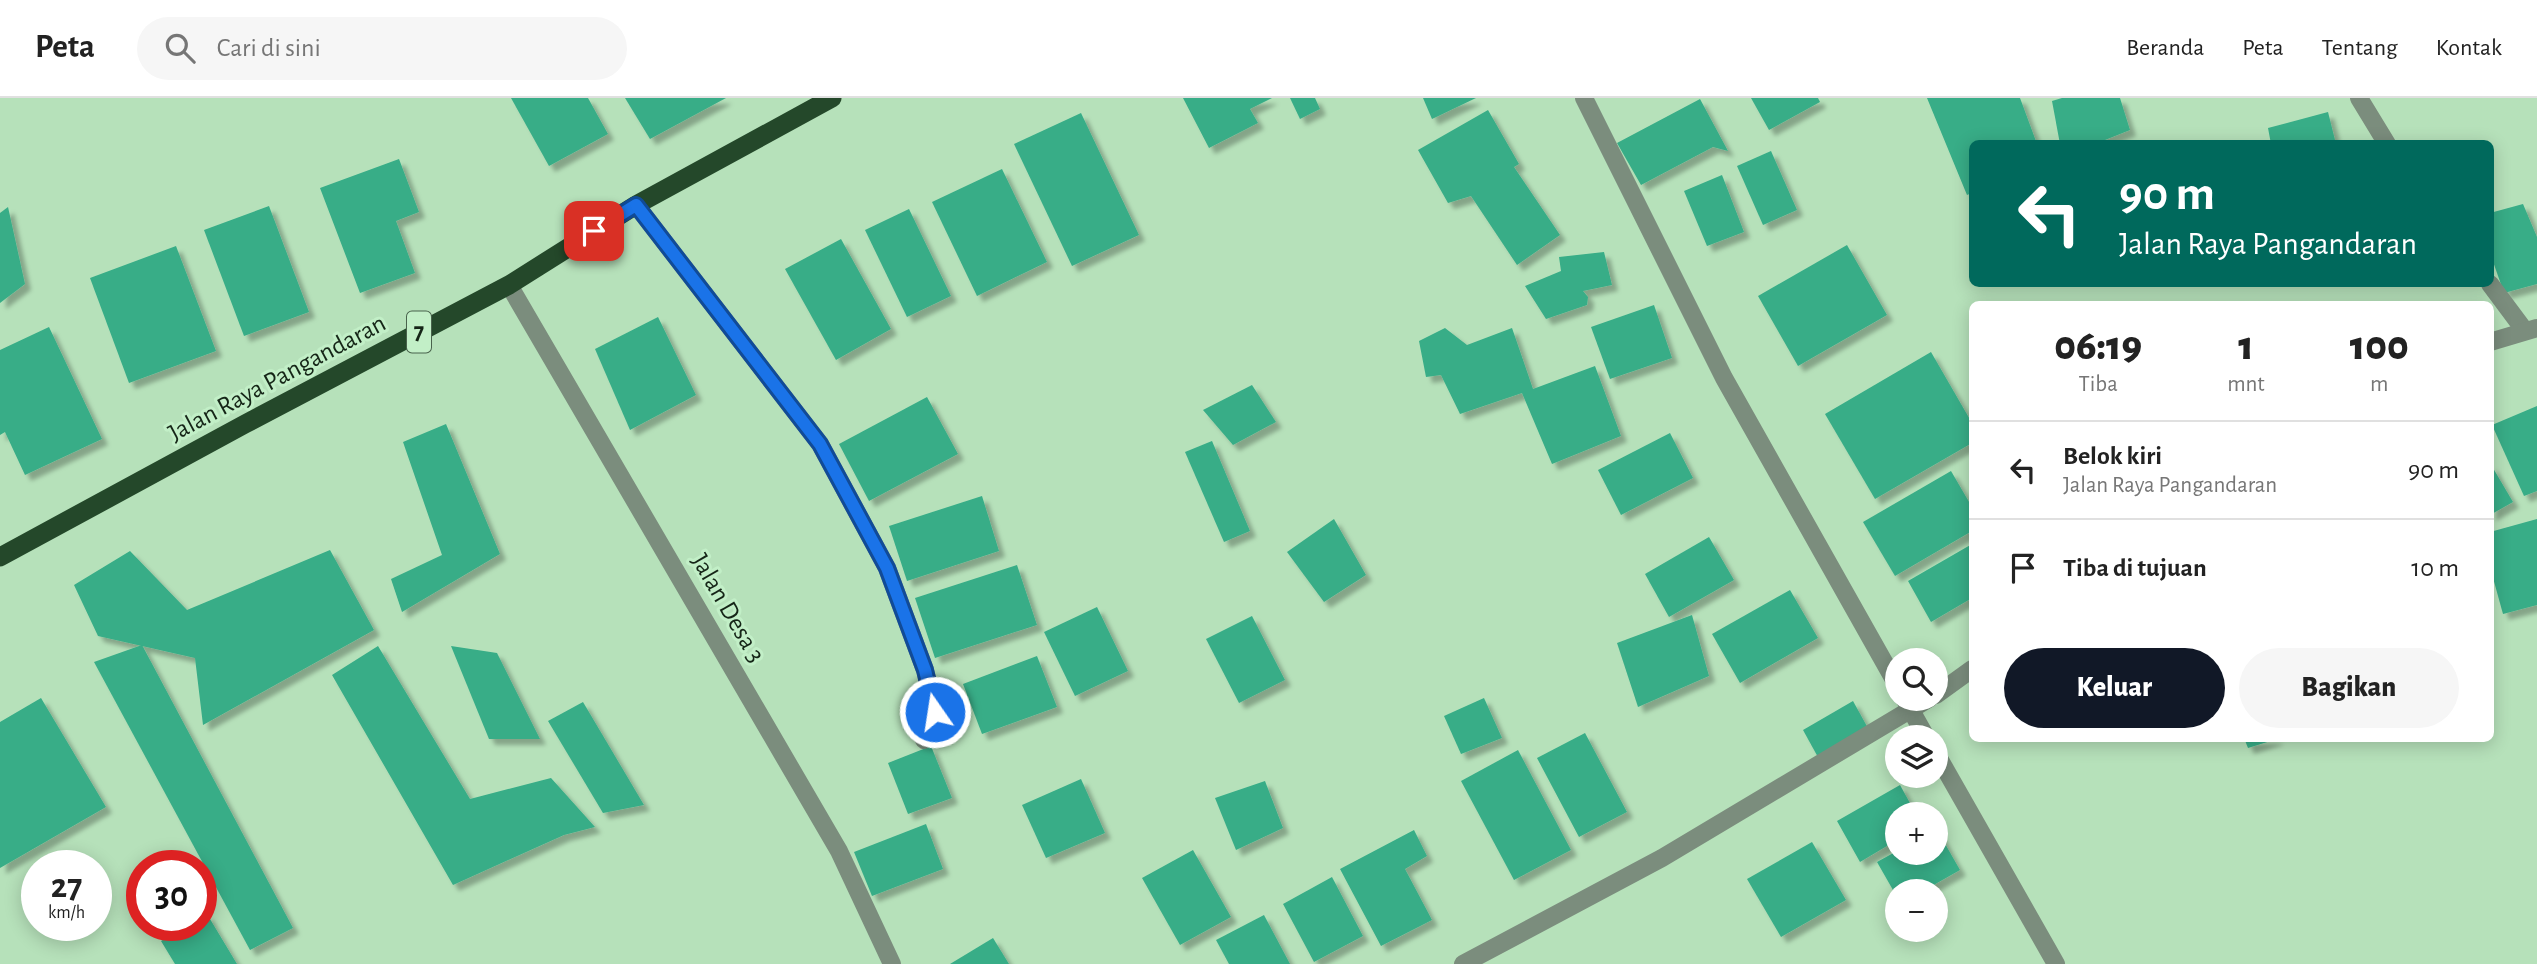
<!DOCTYPE html>
<html lang="id">
<head>
<meta charset="utf-8">
<style>
  :root { --surface:#fff; --page:#f6f6f6; --text:#222; --muted:#767676; --line:#e0e0e0; --accent:#111827 }
  body { margin:0; font-family:"Alegreya Sans",sans-serif; background:var(--page); color:var(--text); height:100vh; display:flex; flex-direction:column; font-size:26px; white-space:nowrap }
  * { box-sizing:border-box; margin:0 }
  p { font-size:23px; color:var(--muted) }
  .icon { flex:none; width:38px; height:38px; fill:none; stroke:currentColor; stroke-width:2; stroke-linecap:round; stroke-linejoin:round }
  .map { position:relative; flex:1; overflow:hidden }
  .drawer { position:absolute; left:1969px; top:203px; width:525px; height:441px; display:flex; flex-direction:column; background:var(--surface); border-radius:10px; box-shadow:0 4px 18px #0003 }
  .drawer>* { flex:none }
  .guide { position:absolute; left:1969px; top:42px; width:525px; height:147px; border-radius:10px; box-shadow:0 4px 18px #0003; background:#00695c; color:#fff; overflow:hidden }
  .fabs { position:absolute; left:1885px; top:550px; display:grid; gap:14px }
  .fabs a { display:grid; place-items:center; width:63px; height:63px; border-radius:50%; background:var(--surface); box-shadow:0 4px 18px #0003; font-size:35px }
  .speed { position:absolute; left:21px; top:752px; display:flex; gap:14px; font-size:35px; font-weight:700; text-align:center }
  .speed>* { display:grid; place-content:center; width:91px; height:91px; border-radius:50%; background:var(--surface); box-shadow:0 4px 18px #0003; line-height:1 }
  .speed small { font-size:18px; font-weight:400 }
  .speed .limit { border:10px solid #d22; background:#fff; color:#111 }
  .pin { position:absolute; display:grid; place-items:center; width:60px; height:60px; color:#fff; margin:-30px; border-radius:14px; box-shadow:0 4px 10px #0006 }
  .me { position:absolute; width:77px; margin:-38px; rotate:347deg; stroke-linejoin:round; filter:drop-shadow(0 0 5px #0008) }
  .turn { display:flex; align-items:center; gap:24px; height:147px; padding:0 35px; font-size:32px }
  .turn .icon { width:91px; height:91px; stroke-width:2.5 }
  .turn b { display:block; font-size:49px; line-height:60px }
  .eta { display:flex; justify-content:space-evenly; align-items:center; height:119px; text-align:center }
  .eta b { font-size:42px; font-weight:800; line-height:49px }
  .action { display:flex; gap:14px; margin-top:auto; padding:14px 35px }
  .action a { flex:1; height:80px; border-radius:42px; background:var(--accent); color:#fff; font-size:28px; font-weight:800; line-height:80px; text-align:center }
  .action a+a { background:var(--page); color:var(--text) }
  ul { padding:0; list-style:none }
  li { display:flex; align-items:center; gap:21px; height:98px; padding:0 35px; border-top:2px solid var(--line) }
  li div { flex:1 }
  li b { display:block; font-size:26px }
  li em { font-style:normal }
  header { display:flex; align-items:center; gap:42px; box-sizing:border-box; height:98px; padding:0 35px; background:var(--surface); border-bottom:2px solid var(--line) }
  header strong { font-size:33px }
  nav { display:flex; gap:38px; margin-inline-start:auto; font-size:24px }
  .search { width:490px; height:63px; background:var(--page); display:flex; align-items:center; gap:18px; box-sizing:border-box; padding:0 24px; border-radius:38px; color:var(--muted); font-size:26px }
  .map>svg:first-child { display:block }
</style>
</head>
<body>
<header>
<strong>Peta</strong>
<div class="search"><svg class="icon" aria-label="search" viewBox="0 0 24 24"><circle cx="10" cy="10" r="6"/><path d="M15 15l6 6"/></svg>Cari di sini</div>
<nav><a>Beranda</a><a>Peta</a><a>Tentang</a><a>Kontak</a></nav>
</header>
<div class="map">
<svg width="2537" height="866" viewBox="0 0 2537 866">
  <defs>
    <filter id="shadow"><feDropShadow dx="6" dy="6" stdDeviation="2" flood-color="#0004"/></filter>
  </defs>
  <rect width="100%" height="100%" fill="#b6e1ba"/>
  <g fill="#37ad87" filter="url(#shadow)">
    <path d="M 511,0 L 588,0 L 608,36 L 549,68 Z"/>
    <path d="M 625,0 L 726,0 L 650,41 Z"/>
    <path d="M 1183,0 L 1272,0 L 1250,11 L 1258,25 L 1209,50 Z"/>
    <path d="M 1290,0 L 1315,0 L 1320,11 L 1300,21 Z"/>
    <path d="M 1423,0 L 1476,0 L 1432,21 Z"/>
    <path d="M 1751,0 L 1818,0 L 1820,4 L 1769,32 Z"/>
    <path d="M 1927,0 L 2020,0 L 2037,46 L 1972,46 L 1972,95 L 1967,97 Z"/>
    <path d="M 2062,0 L 2120,0 L 2130,32 L 2095,46 L 2060,46 L 2052,3 Z"/>
    <path d="M 1700,1 L 1728,53 L 1713,49 L 1641,87 L 1617,45 Z"/>
    <path d="M 1488,12 L 1519,66 L 1514,69 L 1560,137 L 1517,167 L 1471,98 L 1448,105 L 1418,52 Z"/>
    <path d="M 2328,14 L 2336,46 L 2271,46 L 2268,30 Z"/>
    <path d="M 1081,15 L 1139,137 L 1072,168 L 1014,46 Z"/>
    <path d="M 1771,53 L 1797,112 L 1763,127 L 1737,68 Z"/>
    <path d="M 399,61 L 419,114 L 396,123 L 415,175 L 360,195 L 320,90 Z"/>
    <path d="M 1002,71 L 1047,164 L 977,198 L 932,104 Z"/>
    <path d="M 1722,77 L 1744,134 L 1707,148 L 1684,93 Z"/>
    <path d="M 2523,106 L 2537,139 L 2537,186 L 2504,195 L 2490,155 L 2490,115 Z"/>
    <path d="M 269,108 L 309,214 L 244,238 L 204,132 Z"/>
    <path d="M 8,109 L 25,186 L 0,205 L 0,115 Z"/>
    <path d="M 909,111 L 951,198 L 907,219 L 865,132 Z"/>
    <path d="M 841,141 L 891,231 L 836,262 L 785,171 Z"/>
    <path d="M 1847,147 L 1887,217 L 1798,268 L 1758,198 Z"/>
    <path d="M 176,148 L 216,253 L 129,285 L 90,180 Z"/>
    <path d="M 1604,154 L 1612,187 L 1583,193 L 1588,199 L 1587,207 L 1546,221 L 1525,188 L 1561,173 L 1559,159 Z"/>
    <path d="M 1654,207 L 1672,260 L 1610,281 L 1591,229 Z"/>
    <path d="M 658,219 L 696,297 L 630,332 L 595,251 Z"/>
    <path d="M 49,229 L 102,341 L 25,377 L 5,334 L 0,337 L 0,252 Z"/>
    <path d="M 1445,230 L 1467,247 L 1512,230 L 1533,291 L 1595,268 L 1621,338 L 1552,366 L 1522,295 L 1460,316 L 1441,277 L 1426,279 L 1419,243 Z"/>
    <path d="M 1931,254 L 1972,325 L 1972,345 L 1875,401 L 1825,316 Z"/>
    <path d="M 1252,287 L 1276,324 L 1233,347 L 1203,312 Z"/>
    <path d="M 927,299 L 958,356 L 869,403 L 839,346 Z"/>
    <path d="M 2537,308 L 2537,393 L 2524,398 L 2492,327 Z"/>
    <path d="M 446,326 L 500,456 L 402,514 L 391,481 L 442,457 L 403,344 Z"/>
    <path d="M 1670,335 L 1693,380 L 1621,417 L 1598,372 Z"/>
    <path d="M 1212,343 L 1250,433 L 1224,444 L 1185,354 Z"/>
    <path d="M 2490,365 L 2513,404 L 2490,417 Z"/>
    <path d="M 1951,373 L 1972,409 L 1972,433 L 1895,478 L 1863,424 Z"/>
    <path d="M 982,398 L 999,453 L 907,483 L 889,428 Z"/>
    <path d="M 1334,421 L 1366,477 L 1324,504 L 1287,454 Z"/>
    <path d="M 2537,421 L 2537,507 L 2503,516 L 2490,469 L 2490,434 Z"/>
    <path d="M 1709,439 L 1734,482 L 1669,519 L 1645,476 Z"/>
    <path d="M 1972,446 L 1972,500 L 1931,524 L 1908,483 Z"/>
    <path d="M 330,452 L 374,532 L 203,627 L 195,560 L 98,538 L 74,487 L 130,453 L 187,512 Z"/>
    <path d="M 1017,467 L 1037,527 L 935,560 L 915,500 Z"/>
    <path d="M 1790,492 L 1818,540 L 1740,585 L 1712,536 Z"/>
    <path d="M 1097,509 L 1128,573 L 1075,598 L 1044,534 Z"/>
    <path d="M 1692,517 L 1709,578 L 1638,609 L 1617,545 Z"/>
    <path d="M 1252,518 L 1285,582 L 1239,605 L 1206,541 Z"/>
    <path d="M 142,547 L 293,830 L 250,852 L 94,564 Z"/>
    <path d="M 378,548 L 470,701 L 551,680 L 595,729 L 564,737 L 453,787 L 332,577 Z"/>
    <path d="M 451,548 L 497,555 L 540,641 L 489,641 Z"/>
    <path d="M 1037,558 L 1057,609 L 982,636 L 963,586 Z"/>
    <path d="M 41,600 L 106,709 L 0,770 L 0,624 Z"/>
    <path d="M 1484,600 L 1502,640 L 1461,656 L 1444,618 Z"/>
    <path d="M 1853,603 L 1869,632 L 1819,661 L 1803,632 Z"/>
    <path d="M 583,604 L 644,707 L 603,715 L 548,623 Z"/>
    <path d="M 1585,635 L 1627,714 L 1579,739 L 1537,660 Z"/>
    <path d="M 2244,640 L 2277,640 L 2277,641 L 2248,650 Z"/>
    <path d="M 931,648 L 952,700 L 908,716 L 888,665 Z"/>
    <path d="M 1518,652 L 1571,752 L 1514,782 L 1461,683 Z"/>
    <path d="M 1081,681 L 1105,735 L 1046,760 L 1022,707 Z"/>
    <path d="M 1265,683 L 1283,730 L 1236,752 L 1215,700 Z"/>
    <path d="M 1900,687 L 1916,716 L 1897,716 L 1897,742 L 1860,764 L 1837,723 Z"/>
    <path d="M 926,726 L 943,771 L 872,798 L 854,754 Z"/>
    <path d="M 1936,730 L 1960,772 L 1923,793 L 1897,793 L 1897,799 L 1877,764 L 1897,753 L 1936,754 Z"/>
    <path d="M 1414,732 L 1427,758 L 1405,771 L 1432,822 L 1381,848 L 1340,771 Z"/>
    <path d="M 1812,744 L 1846,802 L 1781,839 L 1747,781 Z"/>
    <path d="M 1193,752 L 1231,819 L 1180,847 L 1142,780 Z"/>
    <path d="M 1332,779 L 1363,838 L 1314,864 L 1283,806 Z"/>
    <path d="M 207,816 L 237,866 L 175,866 L 161,843 L 187,828 L 201,828 L 201,819 Z"/>
    <path d="M 1264,817 L 1290,866 L 1229,866 L 1216,842 Z"/>
    <path d="M 993,840 L 1009,866 L 950,866 Z"/>
  </g>
  <g fill="none" stroke-linecap="round" stroke-linejoin="round">
    <g stroke="#7b8d7d" stroke-width="18">
      <path d="M 1584,0 L 1724,280 L 1897,587"/>
      <path d="M 2359,0 L 2387,46"/>
      <path d="M 636,107 L 820,346 L 887,470 L 925,572 L 935,614 L 924,642"/>
      <path d="M 2490,186 L 2525,233"/>
      <path d="M 509,187 L 839,753 L 892,866"/>
      <path d="M 2490,244 L 2537,230"/>
      <path d="M 1936,597 L 1972,571"/>
      <path d="M 1904,600 L 1926,639"/>
      <path d="M 1936,655 L 2056,866"/>
      <path d="M 1463,866 L 1662,760 L 1930,600"/>
    </g>
    <path stroke="#24482a" stroke-width="19" d="M 0,459 L 245,326 L 509,187 L 636,107 L 832,0"/>
  </g>
  <g fill="none" stroke-linecap="round" stroke-linejoin="round">
    <g stroke="#114b97" stroke-width="18">
      <path id="route" d="M 594,133 L 636,107 L 820,346 L 887,470 L 925,572 L 935,614"/>
    </g>
    <use href="#route" stroke="#1a73e8" stroke-width="12"/>
  </g>
  <g text-anchor="middle" dominant-baseline="central" stroke-width="6" stroke-linejoin="round" paint-order="stroke">
    <rect fill="#c2efc7" stroke="#49624c" stroke-width="2" x="407" y="213.5" width="24" height="41" rx="5"/>
    <g font-size="24" font-weight="bold" fill="#152517">
      <text x="419" y="234">7</text>
    </g>
    <g font-size="26" fill="#152517" stroke="#c2efc7">
      <text transform="translate(277 280) rotate(-28)">Jalan Raya Pangandaran</text>
      <text transform="translate(728 510) rotate(60)">Jalan Desa 3</text>
    </g>
  </g>
</svg>
<div class="fabs">
<a><svg class="icon" aria-label="search" viewBox="0 0 24 24"><circle cx="10" cy="10" r="6"/><path d="M15 15l6 6"/></svg></a>
<a><svg class="icon" aria-label="layers" viewBox="0 0 24 24"><path d="M12 4l9 5-9 5-9-5zM3 14l9 5 9-5"/></svg></a>
<a>+</a>
<a>−</a>
</div>
<div class="speed"><div>27<small>km/h</small></div><div class="limit">30</div></div>
<div class="pin" style="left:594px;top:133px;background:#d93025"><svg class="icon" aria-label="arrive" viewBox="0 0 24 24"><path d="M6 21V4h12l-3 4 3 4H6"/></svg></div>
<svg class="me" style="left:935px;top:614px" viewBox="-20 -20 40 40"><circle r="17" fill="#1a73e8" stroke="#fff" stroke-width="3"/><path d="M0-11L8 9 0 5-8 9z" fill="#fff"/></svg>
<div class="guide">
<div class="turn"><svg class="icon" aria-label="left" viewBox="0 0 24 24"><path d="M17 20v-9H6M10 6l-5 5 5 5"/></svg><div><b>90 m</b>Jalan Raya Pangandaran</div></div>
</div>
<section class="drawer">
<div class="eta">
<div><b>06:19</b><p>Tiba</p></div>
<div><b>1</b><p>mnt</p></div>
<div><b>100</b><p>m</p></div>
</div>
<ul>
<li><svg class="icon" aria-label="left" viewBox="0 0 24 24"><path d="M17 20v-9H6M10 6l-5 5 5 5"/></svg><div><b>Belok kiri</b><p>Jalan Raya Pangandaran</p></div><em>90 m</em></li>
<li><svg class="icon" aria-label="arrive" viewBox="0 0 24 24"><path d="M6 21V4h12l-3 4 3 4H6"/></svg><div><b>Tiba di tujuan</b></div><em>10 m</em></li>
</ul>
<div class="action"><a>Keluar</a><a>Bagikan</a></div>
</section>
</div>
</body>
</html>
